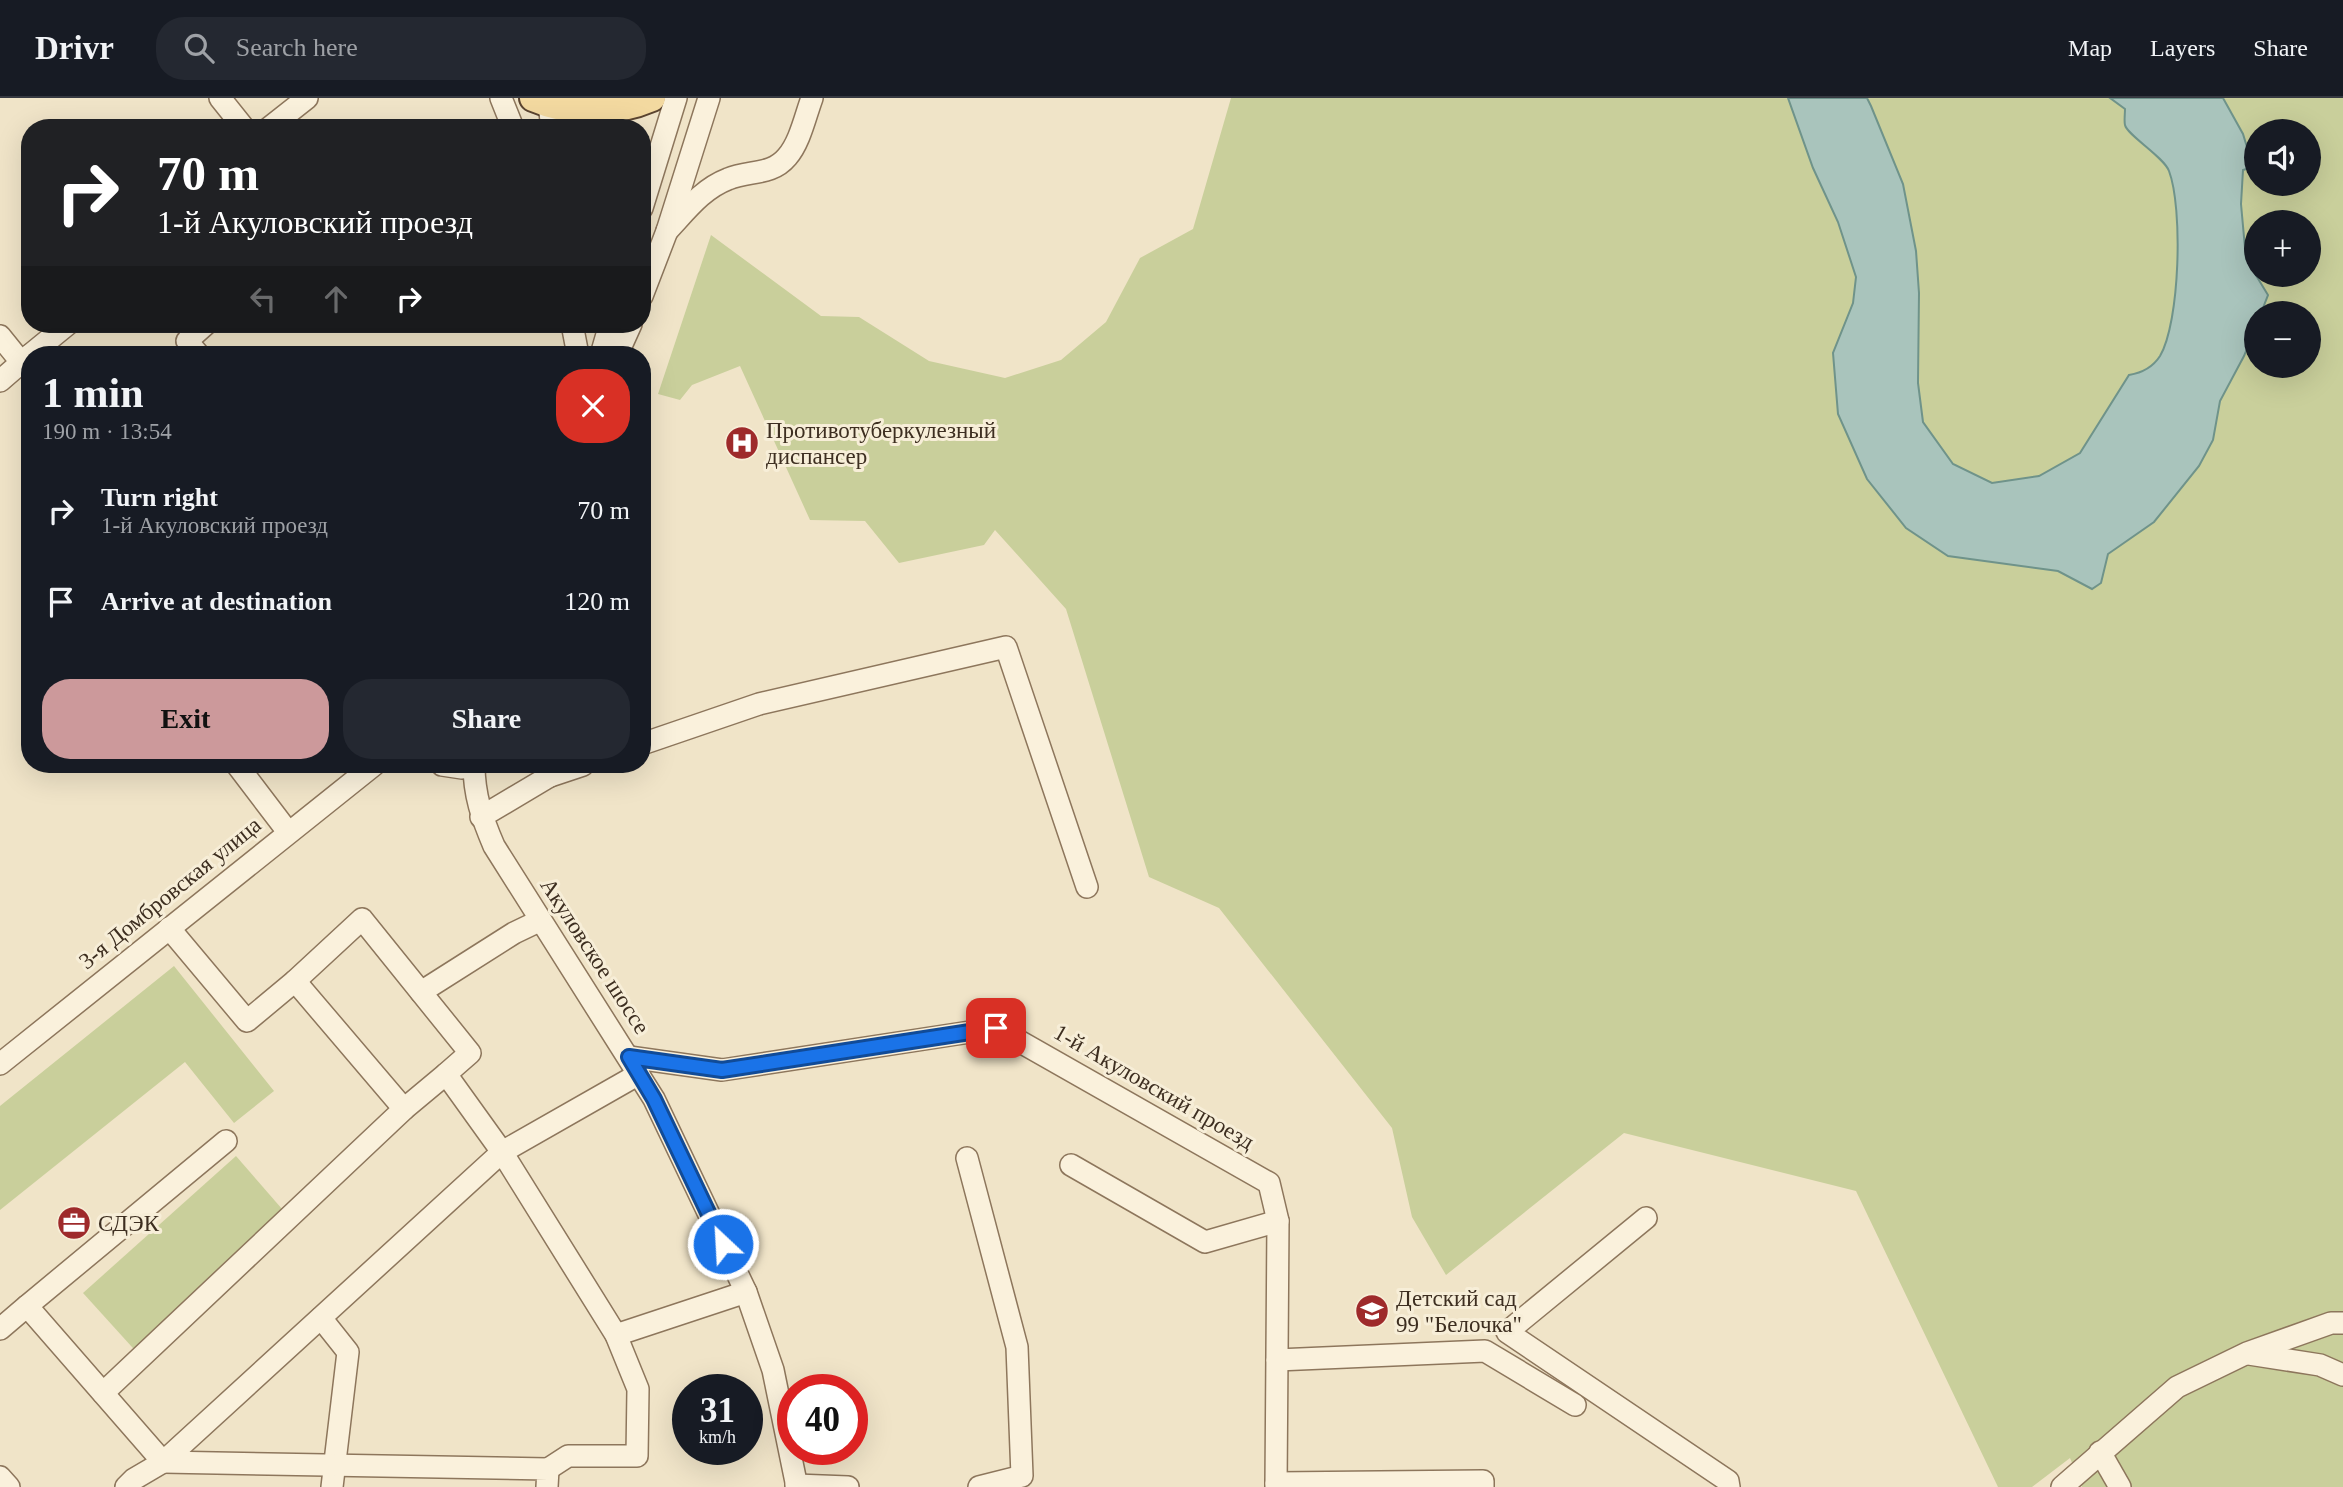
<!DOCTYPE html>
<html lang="en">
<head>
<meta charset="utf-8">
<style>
  :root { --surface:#171b24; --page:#242831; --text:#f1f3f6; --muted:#9ea1a6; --line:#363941; --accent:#cc999b }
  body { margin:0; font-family:Georgia,serif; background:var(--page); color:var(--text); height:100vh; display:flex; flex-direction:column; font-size:26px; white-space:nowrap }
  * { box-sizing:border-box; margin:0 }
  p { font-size:23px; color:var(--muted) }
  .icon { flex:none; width:38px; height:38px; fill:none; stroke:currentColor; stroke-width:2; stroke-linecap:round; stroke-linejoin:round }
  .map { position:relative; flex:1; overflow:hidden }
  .drawer { position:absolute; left:21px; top:248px; width:630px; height:427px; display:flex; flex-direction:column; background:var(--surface); border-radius:28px; box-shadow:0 7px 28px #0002 }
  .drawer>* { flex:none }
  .hud { position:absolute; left:21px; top:21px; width:630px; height:214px; border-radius:28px; box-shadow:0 7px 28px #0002; background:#202124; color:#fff; overflow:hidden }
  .buttons { position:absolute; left:2244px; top:21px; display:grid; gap:14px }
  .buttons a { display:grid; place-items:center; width:77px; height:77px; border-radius:50%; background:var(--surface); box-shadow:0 7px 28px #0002; font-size:35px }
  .speed { position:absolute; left:672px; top:1276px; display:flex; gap:14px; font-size:35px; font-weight:700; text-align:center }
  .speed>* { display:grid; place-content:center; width:91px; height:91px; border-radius:50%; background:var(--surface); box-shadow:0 7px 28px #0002; line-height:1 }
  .speed small { font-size:18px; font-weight:400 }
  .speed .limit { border:10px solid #d22; background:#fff; color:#111 }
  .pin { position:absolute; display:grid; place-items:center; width:60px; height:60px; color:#fff; margin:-30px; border-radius:14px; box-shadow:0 4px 10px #0006 }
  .me { position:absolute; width:77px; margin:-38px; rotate:335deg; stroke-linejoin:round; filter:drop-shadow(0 0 5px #0008) }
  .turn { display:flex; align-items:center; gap:24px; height:147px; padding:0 21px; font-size:32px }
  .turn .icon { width:91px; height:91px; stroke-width:2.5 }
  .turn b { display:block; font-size:49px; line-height:60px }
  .lanes { display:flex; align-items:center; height:66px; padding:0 21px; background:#0003; justify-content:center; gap:35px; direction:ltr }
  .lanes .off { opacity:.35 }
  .round { display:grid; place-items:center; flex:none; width:74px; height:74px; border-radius:28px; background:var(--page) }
  .overview { display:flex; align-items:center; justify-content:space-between; height:119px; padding:0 21px }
  h1 { font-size:42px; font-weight:800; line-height:52px }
  .button { display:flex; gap:14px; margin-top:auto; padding:14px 21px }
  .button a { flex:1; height:80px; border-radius:28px; background:var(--accent); color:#111; font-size:28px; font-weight:800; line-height:80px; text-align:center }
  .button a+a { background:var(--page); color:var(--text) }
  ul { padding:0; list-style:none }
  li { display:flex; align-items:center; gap:21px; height:91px; padding:0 21px }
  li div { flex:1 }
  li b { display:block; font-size:26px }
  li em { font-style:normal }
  header { display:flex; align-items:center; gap:42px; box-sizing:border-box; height:98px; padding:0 35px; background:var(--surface); border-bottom:2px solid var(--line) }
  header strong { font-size:33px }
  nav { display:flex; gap:38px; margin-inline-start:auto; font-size:24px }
  .search { width:490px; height:63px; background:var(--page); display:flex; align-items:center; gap:18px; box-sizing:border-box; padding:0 24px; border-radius:28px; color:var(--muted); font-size:26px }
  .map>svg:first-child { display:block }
</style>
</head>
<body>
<header>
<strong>Drivr</strong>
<div class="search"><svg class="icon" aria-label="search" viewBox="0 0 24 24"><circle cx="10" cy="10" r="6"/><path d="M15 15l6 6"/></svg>Search here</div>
<nav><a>Map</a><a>Layers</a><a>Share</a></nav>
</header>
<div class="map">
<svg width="2343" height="1389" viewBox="0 0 2343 1389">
  <rect width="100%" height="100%" fill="#f0e4c8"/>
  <g fill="#c9cf9b" fill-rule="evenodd">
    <path d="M 1231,0 L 2343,0 L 2343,1389 L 2082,1389 L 2070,1360 L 2032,1389 L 1998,1389 L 1856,1093 L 1624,1035 L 1446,1177 L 1412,1119 L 1392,1030 L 1219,810 L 1149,779 L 1066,511 L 995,432 L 984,447 L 899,465 L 865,423 L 810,422 L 740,268 L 692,287 L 680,302 L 658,296 L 711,137 L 821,218 L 859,219 L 929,263 L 1005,280 L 1061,262 L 1106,224 L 1140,160 L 1193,131 ZM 2256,33 L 2308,33 L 2308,86 L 2256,86 ZM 2256,124 L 2308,124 L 2308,177 L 2256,177 ZM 2256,215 L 2308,215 L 2308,268 L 2256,268 Z"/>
    <path d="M 174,868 L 274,993 L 234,1025 L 185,964 L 0,1112 L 0,1008 Z"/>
    <path d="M 236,1058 L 289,1119 L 141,1259 L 83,1195 Z"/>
  </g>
  <path fill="#a9c4bc" stroke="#6f938a" stroke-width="2" d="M 1788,0 L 1867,0 L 1871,8 L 1903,86 L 1916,153 L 1919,195 L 1918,285 L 1923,324 L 1953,366 L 1992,385 L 2039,378 L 2080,355 L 2129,277 C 2141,275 2153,269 2160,258 C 2180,224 2183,110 2169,73 C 2164,59 2127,37 2125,27 C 2124,23 2125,16 2125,11 L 2110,0 L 2223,0 L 2243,36 L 2253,69 L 2243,72 L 2241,106 L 2246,161 L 2268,197 L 2261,215 L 2256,215 L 2256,228 L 2244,258 L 2220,303 L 2213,342 L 2199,368 L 2154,424 L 2108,456 L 2101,485 L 2092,491 L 2058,473 L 1948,458 L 1906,430 L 1867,381 L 1838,316 L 1833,255 L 1853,205 L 1856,179 L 1838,124 L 1813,70 Z"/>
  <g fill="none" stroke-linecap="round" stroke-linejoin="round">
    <g stroke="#8d765c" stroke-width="24">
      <g id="minor">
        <path d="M 220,0 L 244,30"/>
        <path d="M 501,0 L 513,30"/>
        <path d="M 549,7 L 552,30"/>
        <path d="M 269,30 L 307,0"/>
        <path d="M 642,110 L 676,0"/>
        <path d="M 667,133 C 686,113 702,91 728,81 C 749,72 771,78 787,59 C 800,44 805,19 812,0"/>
        <path d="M 642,198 L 667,133 L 709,0"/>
        <path d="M 572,226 L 578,257"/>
        <path d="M 0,238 L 21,264"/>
        <path d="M 30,257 L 68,226"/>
        <path d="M 199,257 L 187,243 L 206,226"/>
        <path d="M 601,257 L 610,226"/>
        <path d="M 617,257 L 631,226"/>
        <path d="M 0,283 L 30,257"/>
        <path d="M 642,646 L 759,606 L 1006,549 L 1087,789"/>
        <path d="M 237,667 L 288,734"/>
        <path d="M 442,667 L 462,670 L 468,667"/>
        <path d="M 474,667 C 474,697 482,720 494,748 L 654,1001 L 746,1194 L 773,1272 L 797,1389"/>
        <path d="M 550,678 L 583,667"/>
        <path d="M 481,719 L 550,678 L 549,667"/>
        <path d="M 295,883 L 362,821 L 470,955 L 446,976"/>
        <path d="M 421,894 L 514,835 L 539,823"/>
        <path d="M 629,959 L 722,972 L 996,930 L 1269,1085 L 1278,1123 L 1276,1389"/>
        <path d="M 0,966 L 374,667"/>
        <path d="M 404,1011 L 446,976 L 502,1054 L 616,1237 L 638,1291 L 637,1358 L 568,1358 L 548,1371"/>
        <path d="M 967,1060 L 1017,1249 L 1022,1378 L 979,1389"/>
        <path d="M 1071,1067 L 1205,1144 L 1278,1123"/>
        <path d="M 1646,1120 L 1507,1234 L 1728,1383 L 1729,1389"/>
        <path d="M 27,1208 L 226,1043"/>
        <path d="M 321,1220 L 348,1254 L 332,1389"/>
        <path d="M 0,1231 L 27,1208 L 163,1364 L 548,1371 L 547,1389"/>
        <path d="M 616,1237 L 746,1194"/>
        <path d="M 2249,1256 L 2320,1267 L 2343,1277"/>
        <path d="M 1277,1262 L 1485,1253 L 1575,1307"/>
        <path d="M 103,1295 L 404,1011 L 295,883 L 247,923 L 169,830"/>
        <path d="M 2100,1354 L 2120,1389"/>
        <path d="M 0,1379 L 9,1389"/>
        <path d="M 1276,1385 L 1483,1383 L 1483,1389"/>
        <path d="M 796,1387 L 848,1389"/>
        <path d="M 126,1389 L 134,1381 L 163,1364 L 502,1054 L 639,976"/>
        <path d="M 2062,1389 L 2177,1289 L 2247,1255 L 2331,1225 L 2343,1225"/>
      </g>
    </g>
    <g stroke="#5b4430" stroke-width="30">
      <path id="major" d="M 533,0 C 570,16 615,16 652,0"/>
    </g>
    <use href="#minor" stroke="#faf1dc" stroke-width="21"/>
    <use href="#major" stroke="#f3d9a0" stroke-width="26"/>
  </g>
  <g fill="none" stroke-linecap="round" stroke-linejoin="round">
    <g stroke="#114b97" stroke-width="18">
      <path id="route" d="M 723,1146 L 654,1001 L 629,959 L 722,972 L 996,930"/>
    </g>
    <use href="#route" stroke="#1a73e8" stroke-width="12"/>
  </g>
  <defs>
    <g id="hospital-disc" transform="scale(1.75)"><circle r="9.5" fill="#9e2a2b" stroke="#f7eed8"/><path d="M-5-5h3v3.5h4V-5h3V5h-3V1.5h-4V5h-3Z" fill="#fff"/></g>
    <g id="office-disc" transform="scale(1.75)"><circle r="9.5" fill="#9e2a2b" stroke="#f7eed8"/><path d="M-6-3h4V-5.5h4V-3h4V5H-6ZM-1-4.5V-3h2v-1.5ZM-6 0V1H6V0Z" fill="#fff"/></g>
    <g id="school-disc" transform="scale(1.75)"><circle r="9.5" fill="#9e2a2b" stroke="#f7eed8"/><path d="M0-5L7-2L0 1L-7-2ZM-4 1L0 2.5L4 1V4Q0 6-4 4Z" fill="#fff"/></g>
  </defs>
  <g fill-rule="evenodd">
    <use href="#hospital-disc" x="742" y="345"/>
    <use href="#office-disc" x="74" y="1125"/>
    <use href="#school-disc" x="1372" y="1213"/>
  </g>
  <g text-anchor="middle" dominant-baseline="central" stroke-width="6" stroke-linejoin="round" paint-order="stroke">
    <g font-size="23" fill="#3d2e20" stroke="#f7eed8" text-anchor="start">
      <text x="766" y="332">Противотуберкулезный<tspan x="766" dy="26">диспансер</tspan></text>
      <text x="98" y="1125">СДЭК</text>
      <text x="1396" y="1200">Детский сад<tspan x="1396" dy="26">99 "Белочка"</tspan></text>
    </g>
    <g font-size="23" fill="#3d2e20" stroke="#f7eed8">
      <text transform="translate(170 795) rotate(-39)">3-я Домбровская улица</text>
      <text transform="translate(595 858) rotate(57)">Акуловское шоссе</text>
      <text transform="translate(1154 989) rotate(30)">1-й Акуловский проезд</text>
    </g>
  </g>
</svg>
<div class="buttons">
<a><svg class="icon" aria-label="sound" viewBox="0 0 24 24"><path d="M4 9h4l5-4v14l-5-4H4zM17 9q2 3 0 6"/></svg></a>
<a>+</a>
<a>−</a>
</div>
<div class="speed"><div>31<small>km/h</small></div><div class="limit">40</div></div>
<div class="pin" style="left:996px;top:930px;background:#d93025"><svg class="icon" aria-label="arrive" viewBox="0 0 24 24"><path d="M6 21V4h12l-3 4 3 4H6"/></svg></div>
<svg class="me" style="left:723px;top:1146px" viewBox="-20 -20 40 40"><circle r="17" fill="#1a73e8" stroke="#fff" stroke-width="3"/><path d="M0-11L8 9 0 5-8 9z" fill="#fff"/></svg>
<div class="hud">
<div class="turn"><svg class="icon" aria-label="right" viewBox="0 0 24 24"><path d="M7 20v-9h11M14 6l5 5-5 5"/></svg><div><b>70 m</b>1-й Акуловский проезд</div></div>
<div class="lanes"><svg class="icon off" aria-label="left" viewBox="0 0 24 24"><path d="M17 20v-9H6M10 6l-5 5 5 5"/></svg><svg class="icon off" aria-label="ahead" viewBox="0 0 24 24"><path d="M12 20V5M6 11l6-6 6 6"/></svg><svg class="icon" aria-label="right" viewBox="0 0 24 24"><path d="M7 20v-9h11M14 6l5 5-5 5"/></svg></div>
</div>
<section class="drawer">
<div class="overview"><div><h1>1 min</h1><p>190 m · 13:54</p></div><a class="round" style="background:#d93025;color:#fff"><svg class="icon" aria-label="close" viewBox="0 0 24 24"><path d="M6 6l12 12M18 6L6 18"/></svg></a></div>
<ul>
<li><svg class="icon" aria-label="right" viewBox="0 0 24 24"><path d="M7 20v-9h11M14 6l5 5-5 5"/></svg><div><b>Turn right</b><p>1-й Акуловский проезд</p></div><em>70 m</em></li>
<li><svg class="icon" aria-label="arrive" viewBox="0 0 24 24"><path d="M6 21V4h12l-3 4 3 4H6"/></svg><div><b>Arrive at destination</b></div><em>120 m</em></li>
</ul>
<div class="button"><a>Exit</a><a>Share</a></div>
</section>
</div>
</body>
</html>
